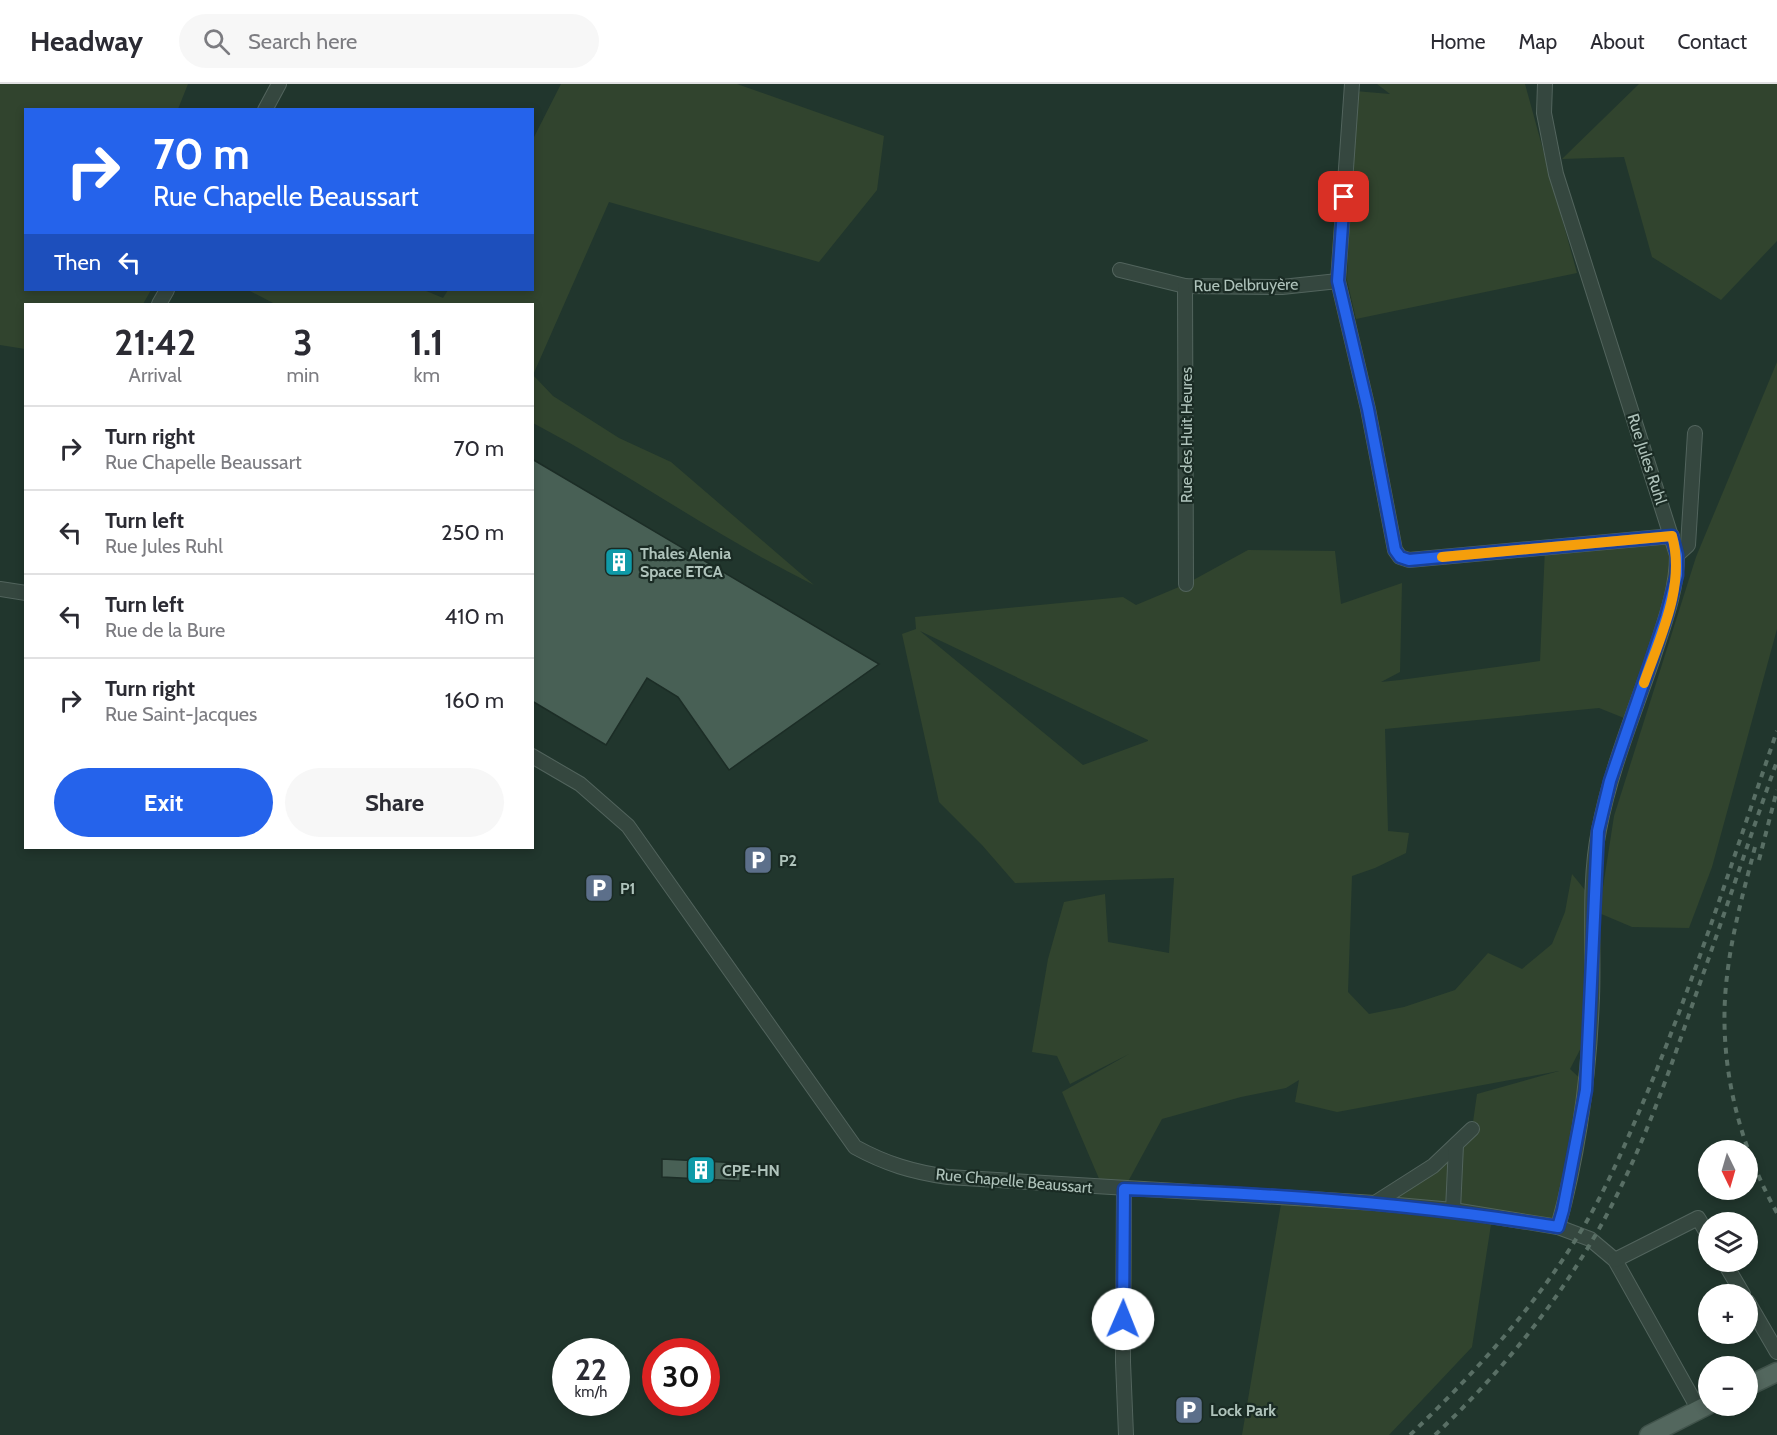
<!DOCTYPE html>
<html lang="en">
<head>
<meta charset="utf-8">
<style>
  :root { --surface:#fff; --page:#f7f7f7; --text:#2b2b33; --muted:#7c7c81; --line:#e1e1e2; --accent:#2563eb }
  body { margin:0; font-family:Cabin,sans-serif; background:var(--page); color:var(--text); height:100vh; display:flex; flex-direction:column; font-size:22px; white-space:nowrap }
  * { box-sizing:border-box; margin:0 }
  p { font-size:20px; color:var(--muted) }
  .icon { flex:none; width:33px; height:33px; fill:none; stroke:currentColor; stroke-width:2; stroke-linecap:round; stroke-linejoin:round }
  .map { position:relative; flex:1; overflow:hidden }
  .side { position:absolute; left:24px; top:219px; width:510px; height:546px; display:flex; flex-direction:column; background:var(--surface); border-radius:0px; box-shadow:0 3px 9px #0003 }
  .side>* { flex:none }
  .guide { position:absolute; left:24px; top:24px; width:510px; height:183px; border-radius:0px; box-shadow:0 3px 9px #0003; background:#2563eb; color:#fff; overflow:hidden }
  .needle { width:39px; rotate:175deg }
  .fabs { position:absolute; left:1698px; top:1056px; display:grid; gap:12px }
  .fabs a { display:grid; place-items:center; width:60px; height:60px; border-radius:50%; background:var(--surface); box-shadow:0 3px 9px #0003; font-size:30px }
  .speed { position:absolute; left:552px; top:1254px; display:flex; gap:12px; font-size:30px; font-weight:700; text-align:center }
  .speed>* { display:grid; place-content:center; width:78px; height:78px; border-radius:50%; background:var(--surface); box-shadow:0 3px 9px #0003; line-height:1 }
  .speed small { font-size:15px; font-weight:400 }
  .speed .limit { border:9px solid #d22; background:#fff; color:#111 }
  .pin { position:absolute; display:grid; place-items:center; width:51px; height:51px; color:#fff; margin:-26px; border-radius:12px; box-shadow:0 3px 9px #0006 }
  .me { position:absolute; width:66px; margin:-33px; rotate:1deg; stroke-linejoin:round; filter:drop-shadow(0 0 4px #0008) }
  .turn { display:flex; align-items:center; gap:21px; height:126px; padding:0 30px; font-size:27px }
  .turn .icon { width:78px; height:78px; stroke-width:2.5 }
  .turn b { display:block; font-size:42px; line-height:51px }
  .then { display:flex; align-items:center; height:57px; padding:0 30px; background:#0003; gap:12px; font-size:22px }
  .eta { display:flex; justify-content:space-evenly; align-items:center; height:102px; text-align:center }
  .eta b { font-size:36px; font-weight:800; line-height:42px }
  .cta { display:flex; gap:12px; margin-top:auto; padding:12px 30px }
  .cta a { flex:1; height:69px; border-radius:36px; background:var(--accent); color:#fff; font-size:24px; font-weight:800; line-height:69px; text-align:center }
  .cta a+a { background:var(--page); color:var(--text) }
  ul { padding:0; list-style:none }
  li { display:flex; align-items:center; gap:18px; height:84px; padding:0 30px; border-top:2px solid var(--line) }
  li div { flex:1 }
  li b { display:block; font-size:22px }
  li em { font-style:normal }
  header { display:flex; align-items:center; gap:36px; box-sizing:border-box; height:84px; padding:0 30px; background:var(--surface); border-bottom:2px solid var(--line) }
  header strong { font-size:28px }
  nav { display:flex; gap:33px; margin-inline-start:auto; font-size:21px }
  .search { width:420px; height:54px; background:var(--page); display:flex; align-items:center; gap:15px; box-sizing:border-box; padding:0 21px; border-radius:33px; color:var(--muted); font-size:22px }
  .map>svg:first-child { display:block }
</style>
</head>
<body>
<header>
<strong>Headway</strong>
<div class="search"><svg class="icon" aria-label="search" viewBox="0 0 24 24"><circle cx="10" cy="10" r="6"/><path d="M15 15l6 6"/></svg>Search here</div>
<nav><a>Home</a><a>Map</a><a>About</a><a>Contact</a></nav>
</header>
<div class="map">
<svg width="1777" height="1351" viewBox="0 0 1777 1351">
  <rect width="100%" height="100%" fill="#21362d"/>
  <g fill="#31442e" fill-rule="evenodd">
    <path d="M 0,0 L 188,0 L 178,25 L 26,26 L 26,206 L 151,206 L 143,220 L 26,220 L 25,265 L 0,261 Z"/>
    <path d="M 561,0 L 737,0 L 884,52 L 877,106 L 819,178 L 609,118 L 533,291 L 553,312 L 619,354 L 671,378 L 814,501 C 717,453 628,389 533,339 L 532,220 L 275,220 L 248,206 L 424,206 L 443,214 L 448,206 L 532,206 L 533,55 Z"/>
    <path d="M 1377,0 L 1525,0 L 1577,189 L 1356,235 L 1347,196 L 1355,7 L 1390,10 Z"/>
    <path d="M 1639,0 L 1777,0 L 1777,157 L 1721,216 L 1652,173 L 1624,73 L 1562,75 Z"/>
    <path d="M 1777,278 L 1777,545 L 1712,783 L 1689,844 L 1632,843 L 1599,829 L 1614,732 L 1696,473 Z"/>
    <path d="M 1672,452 L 1664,540 L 1624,634 L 1599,624 L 1385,645 L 1388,747 L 1409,749 L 1406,769 L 1375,784 L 1352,792 L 1348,908 L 1369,930 L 1404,923 L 1455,906 L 1488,869 L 1522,885 L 1552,860 L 1565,828 L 1572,790 L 1585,806 L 1585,956 L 1570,985 L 1587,1001 L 1558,1143 L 1492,1134 L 1472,1263 L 1389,1351 L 1242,1351 L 1282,1114 L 1379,1119 L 1472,1045 L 1477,1010 L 1559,987 L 1337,1028 L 1295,1018 L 1299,996 L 1286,1004 L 1241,1013 L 1162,1035 L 1124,1105 L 1103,1104 L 1062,1008 L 1129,970 L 1070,1000 L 1057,972 L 1032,968 L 1048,875 L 1064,818 L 1105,810 L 1108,858 L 1169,869 L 1174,794 L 1015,799 L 982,761 L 939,718 L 902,550 L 916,545 L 915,533 L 1123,513 L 1136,521 L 1186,500 L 1248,466 L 1335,467 L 1341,520 L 1402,499 L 1400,588 L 1381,598 L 1400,596 L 1540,577 L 1545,464 ZM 920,547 L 1148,656 L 1148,657 L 1083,681 Z"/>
  </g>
  <g fill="#486055" stroke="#1c2d26" stroke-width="1.5">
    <path d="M 532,375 L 879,580 L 729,686 L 678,613 L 647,594 L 606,661 L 532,617 Z"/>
    <path d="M 662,1075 L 741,1079 L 740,1097 L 662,1093 Z"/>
  </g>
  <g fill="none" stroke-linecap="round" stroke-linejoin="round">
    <g stroke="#52645d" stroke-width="16">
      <g id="minor">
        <path d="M 1352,0 L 1338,197 L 1368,325 L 1395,466 L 1400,473 L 1409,476 L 1672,452"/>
        <path d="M 1545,0 L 1544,29 L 1556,90 L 1677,471 C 1677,508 1663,542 1652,577 C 1633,632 1610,688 1599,746 C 1588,800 1594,859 1592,914 C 1589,991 1579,1068 1558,1143"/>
        <path d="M 265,26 L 279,0"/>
        <path d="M 1120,186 L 1185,202 L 1282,203 L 1338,197"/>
        <path d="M 1185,202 L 1186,500"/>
        <path d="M 159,220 L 167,206"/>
        <path d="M 1677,471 L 1688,461 L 1695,349"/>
        <path d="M 0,505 L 26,509"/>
        <path d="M 532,672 L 580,700 L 628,742 L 855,1063 C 886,1080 913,1088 948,1093 L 1375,1119 L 1453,1126 L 1558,1143 L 1590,1155 L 1615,1176 L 1699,1326"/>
        <path d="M 1124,1105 L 1123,1278 L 1126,1351"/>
        <path d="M 1375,1119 L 1433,1082 L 1472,1045"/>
        <path d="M 1453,1126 L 1456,1061"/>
        <path d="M 1615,1176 L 1698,1134 L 1708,1151"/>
        <path d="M 1724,1178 L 1743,1210"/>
        <path d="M 1748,1218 L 1777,1268"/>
      </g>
    </g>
    <g stroke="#41534b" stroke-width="21">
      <g id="major">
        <path d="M 1748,1302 L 1777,1288"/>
        <path d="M 1649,1351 L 1708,1321"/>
      </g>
    </g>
    <use href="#minor" stroke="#35473f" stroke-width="14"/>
    <use href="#major" stroke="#53675e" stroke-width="18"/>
    <g stroke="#596f65" stroke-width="4" stroke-dasharray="6 6" stroke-linecap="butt">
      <path d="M 1755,763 C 1744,806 1732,848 1727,892 C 1717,974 1737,1057 1777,1129"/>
      <path d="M 1759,776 L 1777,706"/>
      <path d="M 1410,1351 C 1476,1288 1537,1221 1584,1142 C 1610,1098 1630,1049 1650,1002 C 1698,886 1736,766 1777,647"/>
      <path d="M 1435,1351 C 1492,1297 1543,1237 1584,1170 C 1633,1092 1664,1003 1694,916 C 1722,837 1749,756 1777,677"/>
    </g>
  </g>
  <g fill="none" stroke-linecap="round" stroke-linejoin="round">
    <g stroke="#184099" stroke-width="15">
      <path id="route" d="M 1123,1235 L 1124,1105 C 1270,1109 1415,1120 1558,1143 L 1563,1126 L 1586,1006 L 1598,747 L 1610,697 L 1666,533 L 1677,491 L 1677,471 L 1672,452 L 1409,476 L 1400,473 L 1395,466 L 1368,325 L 1338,197 L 1344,113"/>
    </g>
    <use href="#route" stroke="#2563eb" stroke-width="10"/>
    <path stroke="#f59e0b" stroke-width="10" d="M 1442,473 L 1672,452 C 1686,501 1660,553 1644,599"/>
  </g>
  <defs>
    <g id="building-square" transform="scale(1.5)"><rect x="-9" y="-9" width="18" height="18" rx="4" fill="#0f9aa8" stroke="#1a2b24"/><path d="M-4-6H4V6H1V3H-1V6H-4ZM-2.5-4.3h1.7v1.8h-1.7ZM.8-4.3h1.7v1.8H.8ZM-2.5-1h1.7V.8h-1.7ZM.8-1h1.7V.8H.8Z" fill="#fff"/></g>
    <g id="parking-square" transform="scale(1.5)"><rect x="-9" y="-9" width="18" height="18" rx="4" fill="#5c6f8a" stroke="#1a2b24"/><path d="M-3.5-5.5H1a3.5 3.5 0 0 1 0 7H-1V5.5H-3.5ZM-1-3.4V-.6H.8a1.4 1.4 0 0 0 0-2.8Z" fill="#fff"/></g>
  </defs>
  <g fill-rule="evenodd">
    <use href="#building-square" x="619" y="478"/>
    <use href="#parking-square" x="758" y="776"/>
    <use href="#parking-square" x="599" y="804"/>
    <use href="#building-square" x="701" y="1086"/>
    <use href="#parking-square" x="1189" y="1326"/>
  </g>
  <g text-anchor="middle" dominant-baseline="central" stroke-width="4.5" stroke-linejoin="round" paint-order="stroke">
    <g font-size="16" fill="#afc3bb" stroke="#1a2b24">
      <text transform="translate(1246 201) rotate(-1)">Rue Delbruyère</text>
      <text transform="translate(1186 351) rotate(-90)">Rue des Huit Heures</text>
      <text transform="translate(1647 375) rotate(72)">Rue Jules Ruhl</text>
      <text transform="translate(1014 1097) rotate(5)">Rue Chapelle Beaussart</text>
    </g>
    <g font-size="16" font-weight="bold" fill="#afc3bb" stroke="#1a2b24" text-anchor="start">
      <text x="640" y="469">Thales Alenia<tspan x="640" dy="18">Space ETCA</tspan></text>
      <text x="779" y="776">P2</text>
      <text x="620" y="804">P1</text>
      <text x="722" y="1086">CPE-HN</text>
      <text x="1210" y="1326">Lock Park</text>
    </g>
  </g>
</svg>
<div class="fabs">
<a><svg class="needle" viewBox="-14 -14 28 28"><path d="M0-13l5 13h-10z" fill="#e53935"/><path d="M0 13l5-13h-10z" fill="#7c7c81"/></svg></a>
<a><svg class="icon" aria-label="layers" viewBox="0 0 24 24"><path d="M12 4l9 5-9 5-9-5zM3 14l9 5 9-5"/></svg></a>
<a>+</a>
<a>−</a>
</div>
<div class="speed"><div>22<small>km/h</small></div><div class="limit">30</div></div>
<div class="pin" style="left:1344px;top:113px;background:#d93025"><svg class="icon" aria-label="arrive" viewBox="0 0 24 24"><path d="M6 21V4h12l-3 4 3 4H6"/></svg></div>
<svg class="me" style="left:1123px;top:1235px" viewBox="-20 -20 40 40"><circle r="19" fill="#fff"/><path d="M0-13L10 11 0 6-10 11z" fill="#2563eb"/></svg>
<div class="guide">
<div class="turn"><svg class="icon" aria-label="right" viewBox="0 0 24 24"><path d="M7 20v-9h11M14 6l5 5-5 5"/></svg><div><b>70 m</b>Rue Chapelle Beaussart</div></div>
<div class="then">Then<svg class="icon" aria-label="left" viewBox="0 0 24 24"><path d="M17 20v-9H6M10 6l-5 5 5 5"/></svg></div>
</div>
<section class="side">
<div class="eta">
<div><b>21:42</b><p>Arrival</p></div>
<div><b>3</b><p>min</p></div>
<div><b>1.1</b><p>km</p></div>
</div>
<ul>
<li><svg class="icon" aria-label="right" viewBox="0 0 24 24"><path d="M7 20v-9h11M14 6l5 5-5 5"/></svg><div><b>Turn right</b><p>Rue Chapelle Beaussart</p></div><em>70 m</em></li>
<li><svg class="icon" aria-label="left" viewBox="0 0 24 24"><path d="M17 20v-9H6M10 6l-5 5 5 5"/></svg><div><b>Turn left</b><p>Rue Jules Ruhl</p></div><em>250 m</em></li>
<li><svg class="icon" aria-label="left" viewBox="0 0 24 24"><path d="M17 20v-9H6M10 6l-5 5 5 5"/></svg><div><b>Turn left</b><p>Rue de la Bure</p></div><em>410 m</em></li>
<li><svg class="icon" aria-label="right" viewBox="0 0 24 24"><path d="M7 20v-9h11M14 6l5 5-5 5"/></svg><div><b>Turn right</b><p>Rue Saint-Jacques</p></div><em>160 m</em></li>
</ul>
<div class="cta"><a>Exit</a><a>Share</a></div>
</section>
</div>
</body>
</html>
